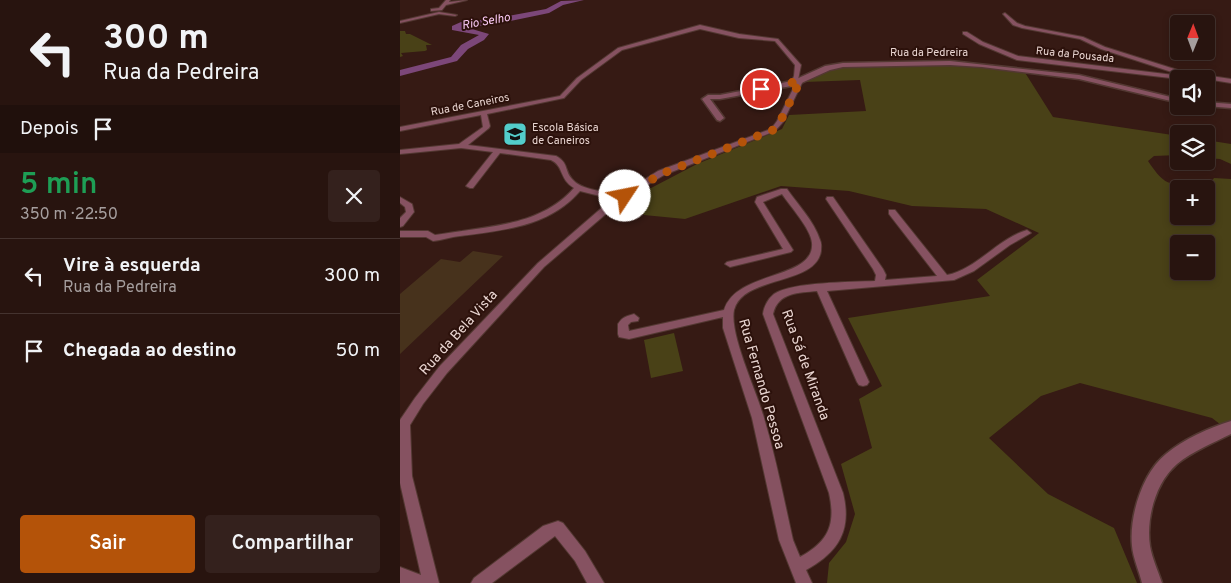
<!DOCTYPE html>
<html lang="pt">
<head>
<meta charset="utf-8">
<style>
  :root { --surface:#28140f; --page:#34211d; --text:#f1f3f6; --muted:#a59e9e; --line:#44332f; --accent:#b45309 }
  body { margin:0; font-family:Overpass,sans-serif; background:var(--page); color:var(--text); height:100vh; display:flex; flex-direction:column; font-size:19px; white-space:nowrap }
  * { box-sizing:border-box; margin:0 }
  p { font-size:16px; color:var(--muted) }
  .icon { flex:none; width:28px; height:28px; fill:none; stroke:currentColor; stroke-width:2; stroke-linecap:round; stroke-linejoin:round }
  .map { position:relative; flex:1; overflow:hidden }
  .sheet { display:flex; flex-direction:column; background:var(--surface); width:400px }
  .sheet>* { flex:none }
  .guide { background:#28140f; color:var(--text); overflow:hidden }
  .needle { width:32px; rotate:1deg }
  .tools { position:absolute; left:770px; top:15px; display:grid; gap:10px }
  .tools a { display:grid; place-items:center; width:45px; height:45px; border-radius:5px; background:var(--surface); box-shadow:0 2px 8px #0003,0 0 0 1px var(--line); font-size:25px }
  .pin { position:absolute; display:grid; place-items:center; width:42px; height:42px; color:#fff; margin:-21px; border:2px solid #fff; border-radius:50%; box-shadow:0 1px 5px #0007 }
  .me { position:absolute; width:55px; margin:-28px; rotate:56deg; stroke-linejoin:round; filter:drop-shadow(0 0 4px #0008) }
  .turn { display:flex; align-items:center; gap:18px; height:105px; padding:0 20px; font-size:22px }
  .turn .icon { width:65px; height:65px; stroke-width:2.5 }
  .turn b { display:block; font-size:35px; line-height:42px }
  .then { display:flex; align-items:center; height:48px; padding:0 20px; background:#0003; gap:10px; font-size:19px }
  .round { display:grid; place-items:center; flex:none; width:52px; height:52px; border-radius:5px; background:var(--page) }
  .overview { display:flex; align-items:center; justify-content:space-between; height:85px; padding:0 20px }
  h1 { font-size:30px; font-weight:600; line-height:38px; color:#1e9e55 }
  .cta { display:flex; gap:10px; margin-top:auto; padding:10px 20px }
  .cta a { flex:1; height:58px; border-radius:5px; background:var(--accent); color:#fff; font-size:20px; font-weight:600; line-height:58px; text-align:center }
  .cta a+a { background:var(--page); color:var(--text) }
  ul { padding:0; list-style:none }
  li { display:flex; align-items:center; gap:15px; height:75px; padding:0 20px; border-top:1px solid var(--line) }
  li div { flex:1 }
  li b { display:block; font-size:19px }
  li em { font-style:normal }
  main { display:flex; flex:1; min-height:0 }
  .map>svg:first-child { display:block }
</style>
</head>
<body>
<main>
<section class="sheet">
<div class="guide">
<div class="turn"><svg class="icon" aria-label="left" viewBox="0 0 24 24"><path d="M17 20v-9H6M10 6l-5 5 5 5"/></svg><div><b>300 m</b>Rua da Pedreira</div></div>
<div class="then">Depois<svg class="icon" aria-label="arrive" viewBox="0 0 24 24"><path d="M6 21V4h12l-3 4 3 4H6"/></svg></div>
</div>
<div class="overview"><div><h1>5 min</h1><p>350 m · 22:50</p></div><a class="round"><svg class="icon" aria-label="close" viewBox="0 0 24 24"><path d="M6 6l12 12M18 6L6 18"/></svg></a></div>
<ul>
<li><svg class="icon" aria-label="left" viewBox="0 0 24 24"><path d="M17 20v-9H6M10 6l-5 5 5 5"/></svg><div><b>Vire à esquerda</b><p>Rua da Pedreira</p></div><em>300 m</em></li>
<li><svg class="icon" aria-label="arrive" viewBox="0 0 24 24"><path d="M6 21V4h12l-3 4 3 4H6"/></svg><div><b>Chegada ao destino</b></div><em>50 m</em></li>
</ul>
<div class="cta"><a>Sair</a><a>Compartilhar</a></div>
</section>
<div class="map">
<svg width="831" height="583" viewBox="0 0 831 583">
  <rect width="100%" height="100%" fill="#361a14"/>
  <g fill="#494117" fill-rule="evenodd">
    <path d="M 0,31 L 5,31 L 6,34 L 10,34 L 32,45 L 26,45 L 27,50 L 25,51 L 1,53 L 3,56 L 0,57 Z"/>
    <path d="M 541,64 L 624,71 L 653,117 L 779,136 L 779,155 L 754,156 L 748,161 C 761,180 766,186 791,186 L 789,188 L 792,189 L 779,189 L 779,216 L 806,216 L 806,189 L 814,178 L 831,179 L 831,427 L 825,428 L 812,418 L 680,383 L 641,396 L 589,438 L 648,494 L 714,528 L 737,583 L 427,583 L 429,563 L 446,542 L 455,514 L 441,464 L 472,448 L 459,399 L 482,386 L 448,318 L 590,296 L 577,280 L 639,233 L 586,209 L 512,206 L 449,191 L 381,186 L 285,219 L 244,215 L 230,199 L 297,164 L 382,129 L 389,115 L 466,111 L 460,80 L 404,82 L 428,71 L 457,65 ZM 779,244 L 806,244 L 806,271 L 779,271 Z"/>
    <path d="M 806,140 L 831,144 L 831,164 L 820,159 L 806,158 Z"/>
    <path d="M 274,333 L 283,371 L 251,378 L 244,340 Z"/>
  </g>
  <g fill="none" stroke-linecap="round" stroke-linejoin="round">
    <path fill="#7c4779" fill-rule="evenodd" d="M 184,0 L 163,5 L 149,13 L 91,25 L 65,27 L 89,34 L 84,40 L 68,49 L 57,61 L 0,76 L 0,70 L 51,57 L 61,45 L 79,35 L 52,30 L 52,26 L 61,22 L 91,19 L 146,9 L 161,1 Z"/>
  </g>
  <path fill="#47321c" d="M 73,251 L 103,256 L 0,354 L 0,294 L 41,259 L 60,262 Z"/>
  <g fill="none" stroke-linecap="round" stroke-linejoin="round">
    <g stroke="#533832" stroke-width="2">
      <g id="minor">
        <path d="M 46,0 L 50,0 L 49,2 L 67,0 L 46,5 L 42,10 L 31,11 L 31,9 L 39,8 Z"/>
        <path d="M 39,12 L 57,15 L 55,16 L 39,14 L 0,23 L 0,21 Z"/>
        <path d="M 605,13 L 617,23 L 625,26 L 683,37 L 705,47 L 784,72 L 831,79 L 831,83 L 781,75 L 701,49 L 680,39 L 622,28 L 613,25 L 603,14 Z"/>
        <path d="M 300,25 L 339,34 L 378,39 L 401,65 L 398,80 L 403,81 L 383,122 L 375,131 L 264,175 L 221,201 L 144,267 L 47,373 L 23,404 L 10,425 L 12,476 L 39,583 L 0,583 L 0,567 L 21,575 L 0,483 L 0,420 L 15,398 L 39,367 L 138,263 L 212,199 L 180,191 C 149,227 104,230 60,236 C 51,237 42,240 33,241 L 26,237 L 0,237 L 0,231 L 28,231 L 35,235 C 44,234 53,232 62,231 C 103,225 145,221 174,188 C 159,179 164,166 151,160 L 100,153 L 73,188 L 70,188 L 66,186 L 93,152 L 61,148 L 0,154 L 0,150 L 59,144 L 83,127 L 81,115 L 0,131 L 0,127 L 160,96 L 177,78 L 218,48 ZM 300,29 L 339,38 L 375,41 L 395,65 L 394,76 L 391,83 L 395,85 L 377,121 L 371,129 L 258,171 L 218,196 C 204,190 182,191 172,179 C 164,170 169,163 156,156 L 68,145 L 89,128 L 90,126 L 87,114 L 164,98 L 181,80 L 222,50 Z"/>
        <path d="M 563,32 L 567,32 L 583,42 L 618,56 L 782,76 L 785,78 L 779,79 L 617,60 L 579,44 L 563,34 Z"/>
        <path d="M 381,189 L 387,189 C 398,205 414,221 420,240 C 422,244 421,247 421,251 C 416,286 343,275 334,310 C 329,334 357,392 364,418 C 376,458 384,500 393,540 L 400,557 C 429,541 436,524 429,493 L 363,314 C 364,306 368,299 374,294 C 391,282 452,282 475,281 L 476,275 L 473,269 L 426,199 L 427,197 L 433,197 L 483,269 L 486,275 L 485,280 L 537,276 L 489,214 L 489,210 L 495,210 L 547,275 C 577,269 597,239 627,230 L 631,233 L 610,245 L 574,271 L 554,280 L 427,291 L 469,382 L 467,385 L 463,386 L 459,385 L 457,382 L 417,291 C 399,293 378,292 373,314 L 443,493 C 452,530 439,552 406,570 L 412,583 L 396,583 L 379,540 L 352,418 L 323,328 L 323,317 L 229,339 L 219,337 L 218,334 L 218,324 C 222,317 227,316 234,314 L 239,318 L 238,321 L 231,322 L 228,325 L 229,331 L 324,310 C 336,270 415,280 412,243 C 411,229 390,206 382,194 L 363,202 L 393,250 L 391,252 L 330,267 L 325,264 L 327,262 L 383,249 L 355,202 L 357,197 Z"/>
        <path d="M 0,197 L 12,204 L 14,212 L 3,226 L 0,227 L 0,218 L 6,212 L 5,207 L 0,203 Z"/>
        <path d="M 158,521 L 163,523 L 185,551 L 204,583 L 187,583 L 175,561 L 155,536 L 92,583 L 71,583 L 74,578 L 143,526 Z"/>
      </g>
    </g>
    <g stroke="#533832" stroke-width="3">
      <g id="tertiary">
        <path d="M 550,61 L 679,75 L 779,99 L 779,103 L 679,79 L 582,67 L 550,65 L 443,67 L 430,70 L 397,85 L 320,99 L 310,99 L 324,118 L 320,121 L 317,120 L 302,99 L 308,95 L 320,95 L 392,81 L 425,66 L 443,63 Z"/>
        <path d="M 806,102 L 831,104 L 831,108 L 805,106 Z"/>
        <path d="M 831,421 L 831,434 C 813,443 793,451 777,464 C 755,483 746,519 750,546 C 752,558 758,571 762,583 L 742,583 C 739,571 733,558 732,546 C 729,517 742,473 766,454 C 784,439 809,428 831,421 Z"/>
      </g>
    </g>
    <use href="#minor" fill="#865261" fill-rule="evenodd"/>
    <use href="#tertiary" fill="#865261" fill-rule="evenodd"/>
  </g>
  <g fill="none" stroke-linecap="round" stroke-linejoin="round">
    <path stroke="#b45309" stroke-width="9" stroke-dasharray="0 16.2" d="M 225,196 L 261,174 L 373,130 L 380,122 L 400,81 L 361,89"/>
  </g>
  <defs>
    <g id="school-square" transform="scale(1.25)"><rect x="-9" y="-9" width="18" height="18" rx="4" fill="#53cdcb" stroke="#2c110b"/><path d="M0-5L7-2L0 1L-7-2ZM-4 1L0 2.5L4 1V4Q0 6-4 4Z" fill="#111"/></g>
  </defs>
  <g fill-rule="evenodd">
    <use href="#school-square" x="115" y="134"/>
  </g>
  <g text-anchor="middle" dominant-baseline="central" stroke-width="4" stroke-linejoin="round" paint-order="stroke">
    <g font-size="11" fill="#e9d5d1" stroke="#2c110b">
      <text x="529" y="53">Rua da Pedreira</text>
      <text transform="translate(675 55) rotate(6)">Rua da Pousada</text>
      <text transform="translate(70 105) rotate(-11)">Rua de Caneiros</text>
    </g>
    <g font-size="11" fill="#e9d5d1" stroke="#2c110b" text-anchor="start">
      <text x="132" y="128">Escola Básica<tspan x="132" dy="13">de Caneiros</tspan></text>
    </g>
    <g font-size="12" font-style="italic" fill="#fbcbf6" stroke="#2c110b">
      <text transform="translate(86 22) rotate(-10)">Rio Selho</text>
    </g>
    <g font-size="14" fill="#e9d5d1" stroke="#2c110b">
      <text transform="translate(59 333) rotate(-48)">Rua da Bela Vista</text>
      <text transform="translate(405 365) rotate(70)">Rua Sá de Miranda</text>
      <text transform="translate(361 384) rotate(74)">Rua Fernando Pessoa</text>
    </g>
  </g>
</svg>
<div class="tools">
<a><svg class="needle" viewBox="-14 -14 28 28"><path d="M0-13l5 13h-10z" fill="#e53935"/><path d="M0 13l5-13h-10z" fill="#a59e9e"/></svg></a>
<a><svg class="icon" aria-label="sound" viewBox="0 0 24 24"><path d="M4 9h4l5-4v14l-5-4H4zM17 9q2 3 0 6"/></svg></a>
<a><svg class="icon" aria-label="layers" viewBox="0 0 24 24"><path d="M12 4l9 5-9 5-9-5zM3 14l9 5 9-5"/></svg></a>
<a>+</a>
<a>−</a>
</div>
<div class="pin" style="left:361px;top:89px;background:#d93025"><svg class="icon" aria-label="arrive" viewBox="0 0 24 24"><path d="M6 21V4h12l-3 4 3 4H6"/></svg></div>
<svg class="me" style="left:225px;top:196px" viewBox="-20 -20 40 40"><circle r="19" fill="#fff"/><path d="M0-13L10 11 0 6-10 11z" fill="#b45309"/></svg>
</div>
</main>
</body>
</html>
